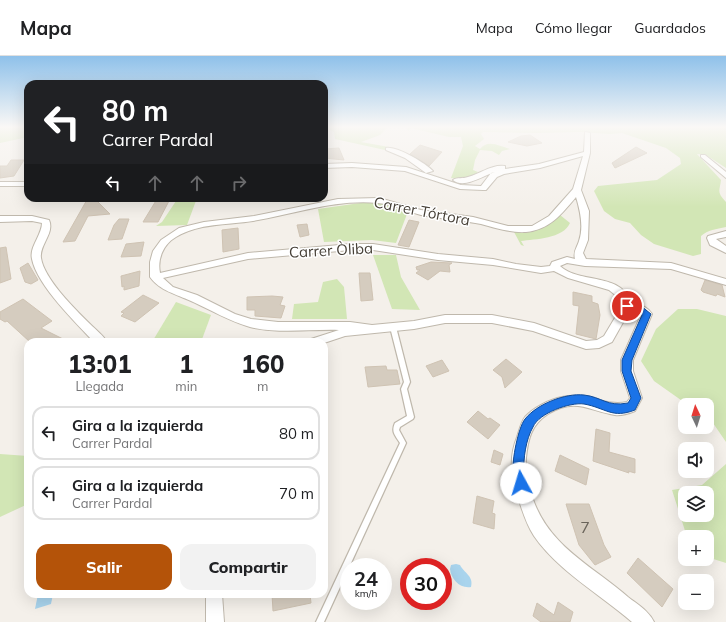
<!DOCTYPE html>
<html lang="es">
<head>
<meta charset="utf-8">
<style>
  :root { --surface:#fff; --page:#f2f2f2; --text:#202124; --muted:#757577; --line:#e0e0e0; --accent:#b45309 }
  body { margin:0; font-family:Mulish,sans-serif; background:var(--page); color:var(--text); height:100vh; display:flex; flex-direction:column; font-size:15px; white-space:nowrap }
  * { box-sizing:border-box; margin:0 }
  p { font-size:13px; color:var(--muted) }
  .icon { flex:none; width:22px; height:22px; fill:none; stroke:currentColor; stroke-width:2; stroke-linecap:round; stroke-linejoin:round }
  .map { position:relative; flex:1; overflow:hidden }
  .side { position:absolute; left:24px; top:282px; width:304px; height:260px; display:flex; flex-direction:column; background:var(--surface); border-radius:12px; box-shadow:0 4px 16px #0002 }
  .side>* { flex:none }
  .top-card { position:absolute; left:24px; top:24px; width:304px; height:122px; border-radius:12px; box-shadow:0 4px 16px #0002; background:#202124; color:#fff; overflow:hidden }
  .needle { width:26px; rotate:356deg }
  .controls { position:absolute; left:678px; top:342px; display:grid; gap:8px }
  .controls a { display:grid; place-items:center; width:36px; height:36px; border-radius:8px; background:var(--surface); box-shadow:0 4px 16px #0002; font-size:20px }
  .speed { position:absolute; left:340px; top:502px; display:flex; gap:8px; font-size:20px; font-weight:700; text-align:center }
  .speed>* { display:grid; place-content:center; width:52px; height:52px; border-radius:50%; background:var(--surface); box-shadow:0 4px 16px #0002; line-height:1 }
  .speed small { font-size:10px; font-weight:400 }
  .speed .limit { border:6px solid #d22; background:#fff; color:#111 }
  .pin { position:absolute; display:grid; place-items:center; width:34px; height:34px; color:#fff; margin:-17px; border:2px solid #fff; border-radius:50%; box-shadow:0 1px 4px #0007 }
  .me { position:absolute; width:44px; margin:-22px; rotate:354deg; stroke-linejoin:round; filter:drop-shadow(0 0 3px #0008) }
  .turn { display:flex; align-items:center; gap:14px; height:84px; padding:0 12px; font-size:18px }
  .turn .icon { width:52px; height:52px; stroke-width:2.5 }
  .turn b { display:block; font-size:28px; line-height:34px }
  .lanes { display:flex; align-items:center; height:38px; padding:0 12px; background:#0003; justify-content:center; gap:20px; direction:ltr }
  .lanes .off { opacity:.35 }
  .eta { display:flex; justify-content:space-evenly; align-items:center; height:68px; text-align:center }
  .eta b { font-size:24px; font-weight:800; line-height:28px }
  .action { display:flex; gap:8px; margin-top:auto; padding:8px 12px }
  .action a { flex:1; height:46px; border-radius:12px; background:var(--accent); color:#fff; font-size:16px; font-weight:800; line-height:46px; text-align:center }
  .action a+a { background:var(--page); color:var(--text) }
  ul { padding:0; list-style:none }
  li { display:flex; align-items:center; gap:12px; height:54px; margin:0 8px 6px; padding:0 4px; border:2px solid var(--line); border-radius:12px }
  li div { flex:1 }
  li b { display:block; font-size:15px }
  li em { font-style:normal }
  header { display:flex; align-items:center; gap:24px; box-sizing:border-box; height:56px; padding:0 20px; background:var(--surface); border-bottom:1px solid var(--line) }
  header strong { font-size:19px }
  nav { display:flex; gap:22px; margin-inline-start:auto; font-size:14px }
  .map>svg:first-child { display:block }
</style>
</head>
<body>
<header>
<strong>Mapa</strong>
<nav><a>Mapa</a><a>Cómo llegar</a><a>Guardados</a></nav>
</header>
<div class="map">
<svg width="726" height="566" viewBox="0 0 726 566">
  <rect width="100%" height="100%" fill="#f4f0ea"/>
  <g fill="#d2e6b5" fill-rule="evenodd">
    <path d="M 0,71 L 28,71 L 28,81 L 0,87 Z"/>
    <path d="M 324,71 L 388,71 L 380,79 L 361,86 L 389,91 L 385,94 L 335,83 L 334,76 Z"/>
    <path d="M 407,71 L 726,71 L 726,112 L 706,99 L 697,98 L 721,124 C 720,134 716,136 726,146 L 726,171 C 716,173 708,174 701,180 L 701,198 L 693,200 L 654,188 L 641,179 L 630,167 L 615,163 L 604,155 L 594,135 L 598,130 L 657,124 L 681,108 L 680,102 L 666,92 L 622,77 L 610,78 L 581,76 L 536,77 L 483,76 L 481,78 L 484,83 L 475,90 L 480,93 C 488,83 499,90 510,93 L 502,95 L 499,99 L 492,95 L 480,94 L 475,104 L 473,114 L 478,116 C 469,122 462,124 451,122 L 463,90 L 461,81 L 449,81 L 411,72 L 408,75 Z"/>
    <path d="M 178,142 L 197,142 L 187,169 L 156,170 L 162,166 Z"/>
    <path d="M 367,146 L 383,147 L 407,158 L 396,187 L 372,184 L 324,186 L 318,153 Z"/>
    <path d="M 560,159 L 570,167 C 563,183 535,183 521,185 L 524,190 L 521,189 L 514,176 L 529,175 Z"/>
    <path d="M 373,199 L 396,199 L 401,221 L 420,254 L 392,253 Z"/>
    <path d="M 337,223 L 344,231 L 347,263 L 292,263 L 294,248 L 318,246 L 323,226 Z"/>
    <path d="M 176,246 L 211,259 L 201,286 L 152,286 Z"/>
    <path d="M 678,253 L 697,253 L 726,260 L 726,386 L 713,367 L 707,363 L 707,349 L 688,349 L 654,325 L 641,305 L 656,273 Z"/>
    <path d="M 0,398 L 28,400 L 28,448 L 0,461 Z"/>
    <path d="M 726,408 L 726,507 L 707,501 L 707,481 L 687,481 L 672,434 L 702,429 ZM 685,437 L 707,437 L 707,459 L 685,459 Z"/>
  </g>
  <g fill="#a9d4ed">
    <path d="M 456,508 L 460,509 C 464,517 474,520 471,531 C 460,533 451,523 450,513 L 451,509 Z"/>
    <path d="M 38,538 L 53,538 L 51,548 L 35,553 Z"/>
  </g>
  <g fill="#d5ccbf" stroke="#cfc3b3">
    <path d="M 530,79 L 542,87 L 527,90 L 508,86 L 521,80 Z"/>
    <path d="M 420,89 L 442,96 L 429,110 L 410,98 Z"/>
    <path d="M 636,91 L 647,97 L 615,112 L 612,107 Z"/>
    <path d="M 339,92 L 344,104 L 324,102 L 324,93 Z"/>
    <path d="M 11,104 L 24,104 L 14,120 L 0,122 L 0,110 L 7,110 Z"/>
    <path d="M 88,142 L 96,144 L 110,158 L 88,160 L 75,185 L 63,186 Z"/>
    <path d="M 157,143 L 170,143 L 158,166 L 143,166 Z"/>
    <path d="M 119,163 L 129,163 L 122,183 L 108,184 L 114,169 Z"/>
    <path d="M 409,164 L 419,166 L 409,191 L 398,189 Z"/>
    <path d="M 307,168 L 309,179 L 300,181 L 297,169 Z"/>
    <path d="M 238,172 L 239,193 L 223,196 L 222,174 Z"/>
    <path d="M 144,186 L 141,200 L 121,201 L 126,188 Z"/>
    <path d="M 6,191 L 11,223 L 0,227 L 0,192 Z"/>
    <path d="M 431,206 L 452,207 L 449,209 L 450,216 L 440,215 L 428,224 L 416,217 L 420,214 L 417,214 L 416,211 Z"/>
    <path d="M 28,207 L 38,224 L 31,228 L 25,226 L 20,212 Z"/>
    <path d="M 140,215 L 139,230 L 124,234 L 124,230 L 122,231 L 121,220 Z"/>
    <path d="M 359,217 L 370,217 L 373,244 L 361,245 Z"/>
    <path d="M 705,224 L 722,229 L 725,241 L 717,238 L 716,240 L 703,236 L 701,234 Z"/>
    <path d="M 573,236 L 592,240 L 592,246 L 598,248 L 600,259 L 596,283 L 576,278 L 579,250 L 573,249 Z"/>
    <path d="M 143,239 L 159,247 L 135,266 L 121,260 L 124,257 L 121,256 Z"/>
    <path d="M 272,240 L 283,241 L 280,249 L 285,250 L 281,262 L 255,260 L 255,254 L 247,254 L 247,241 Z"/>
    <path d="M 23,243 L 52,265 L 41,272 L 69,286 L 30,286 L 7,265 L 5,266 L 0,263 L 0,256 Z"/>
    <path d="M 506,303 L 522,316 L 505,332 L 502,321 L 493,314 Z"/>
    <path d="M 442,304 L 449,315 L 433,321 L 426,310 Z"/>
    <path d="M 386,310 L 387,314 L 397,314 L 400,328 L 368,331 L 365,311 Z"/>
    <path d="M 478,355 L 488,363 L 490,362 L 500,369 L 488,383 L 467,366 Z"/>
    <path d="M 596,373 L 610,377 L 609,396 L 635,403 L 635,417 L 628,415 L 629,417 L 593,405 Z"/>
    <path d="M 494,394 L 503,398 L 500,409 L 491,406 Z"/>
    <path d="M 560,399 L 589,413 L 586,429 L 555,415 Z"/>
    <path d="M 477,440 L 494,445 L 492,457 L 495,458 L 494,473 L 473,467 Z"/>
    <path d="M 566,448 L 589,448 L 604,489 L 611,501 L 595,509 L 579,489 Z"/>
    <path d="M 638,502 L 673,533 L 662,551 L 627,517 Z"/>
    <path d="M 272,538 L 310,538 L 311,547 L 273,555 Z"/>
    <path d="M 558,546 L 573,556 L 570,566 L 541,566 L 533,560 L 537,547 L 554,559 Z"/>
  </g>
  <g fill="none" stroke-linecap="round" stroke-linejoin="round">
    <g stroke="#bfb8ac" stroke-width="2.5">
      <path id="service" d="M 393,269 L 396,271 L 410,326 L 407,333 L 414,361 L 413,363 L 400,371 L 399,374 L 406,387 L 324,566 L 316,566 L 400,387 C 395,379 391,376 395,367 L 407,360 L 401,333 L 404,326 L 390,271 Z"/>
    </g>
    <g stroke="#bfb8ac" stroke-width="2">
      <g id="minor">
        <path d="M 585,76 L 590,77 L 590,97 L 581,134 L 589,155 L 588,184 L 583,197 L 586,203 L 671,207 L 726,223 L 726,229 L 671,213 L 585,210 L 567,207 L 560,210 C 579,228 622,216 631,247 C 639,248 648,251 652,258 L 633,304 L 633,315 L 642,342 L 635,355 C 630,357 621,360 615,359 C 589,355 576,341 548,358 C 531,369 528,383 526,402 C 525,415 527,424 531,437 C 546,489 590,508 628,541 C 637,548 649,555 654,566 L 632,566 C 600,538 558,515 534,480 C 526,468 521,451 517,438 C 511,418 509,401 517,381 C 519,375 521,366 525,361 C 533,352 550,343 562,341 C 588,335 604,351 627,346 L 630,342 L 621,315 L 621,304 L 641,259 L 630,254 L 612,286 L 599,292 L 586,293 L 533,275 L 492,267 L 445,267 L 414,273 L 345,280 L 324,287 L 309,286 L 311,283 L 339,274 C 309,273 279,278 250,271 C 229,265 211,254 191,245 C 176,238 160,235 150,221 L 150,206 L 153,195 L 161,184 L 179,172 L 204,166 L 254,160 L 338,143 L 379,142 L 421,154 L 473,161 L 508,170 L 532,170 L 549,160 L 573,133 L 583,100 L 540,112 L 504,118 L 497,121 L 486,134 L 483,134 L 460,133 L 405,115 L 352,111 L 324,112 L 324,108 L 352,107 L 406,111 L 461,129 L 481,130 L 491,117 L 499,115 C 486,117 465,134 453,124 C 457,121 463,123 468,121 C 480,118 492,108 505,110 L 505,113 L 539,108 L 584,96 ZM 576,141 C 580,154 584,171 579,185 C 577,192 573,195 575,203 L 567,201 L 552,206 L 550,210 L 541,211 L 516,208 L 493,203 L 438,198 L 373,188 L 351,188 L 248,197 L 160,217 C 157,202 164,188 176,181 C 199,167 227,169 253,165 C 294,158 335,143 378,147 C 393,148 407,155 421,159 C 441,163 462,164 481,168 C 496,172 511,177 526,176 C 549,174 562,158 576,141 ZM 351,194 L 373,194 L 438,204 L 493,209 L 541,217 L 554,215 L 568,222 L 609,234 L 619,242 L 622,250 L 604,280 L 597,284 L 586,285 L 534,267 L 492,259 L 445,259 L 414,265 L 372,269 L 350,266 L 278,266 L 251,263 L 235,258 L 197,239 L 173,231 L 163,222 L 248,203 Z"/>
        <path d="M 386,92 C 397,90 425,107 433,115 L 426,117 L 405,102 L 386,94 Z"/>
        <path d="M 701,99 L 705,99 L 726,116 L 726,122 L 701,101 Z"/>
        <rect x="0" y="126" width="28" height="4"/>
        <path d="M 0,160 L 32,160 L 49,164 C 55,177 39,189 41,202 C 44,223 75,253 90,268 C 96,274 103,279 107,286 L 94,286 C 76,267 37,229 32,203 C 29,191 42,179 42,167 L 32,165 L 0,166 Z"/>
        <path d="M 726,175 L 726,181 L 716,183 L 726,190 L 726,197 L 710,189 L 707,182 L 708,180 Z"/>
        <path d="M 206,538 L 222,538 L 224,566 L 206,566 Z"/>
      </g>
    </g>
    <use href="#service" fill="#fff" fill-rule="evenodd"/>
    <use href="#minor" fill="#fff" fill-rule="evenodd"/>
  </g>
  <linearGradient id="sky" x2="0" y2="1"><stop stop-color="#8fc1ea"/><stop offset="0.47" stop-color="#faf8f6"/><stop offset="1" stop-color="#faf8f6" stop-opacity="0"/></linearGradient>
  <rect width="726" height="151" fill="url(#sky)"/>
  <path fill="#1a73e8" stroke="#114b97" d="M 627,247 L 641,250 L 651,258 L 632,304 L 631,315 L 641,342 L 635,354 C 612,363 606,352 584,348 C 570,346 539,357 533,371 C 526,383 523,403 524,416 C 525,422 528,425 526,431 L 521,433 L 517,431 C 515,427 513,421 513,416 C 512,404 518,372 525,363 C 537,348 565,337 584,339 C 602,341 607,351 628,347 L 631,342 L 622,315 L 622,304 L 642,259 L 635,255 L 624,252 L 623,250 Z"/>
  <g text-anchor="middle" dominant-baseline="central" stroke-width="3" stroke-linejoin="round" paint-order="stroke">
    <g font-size="15" fill="#474138" stroke="#fff">
      <text transform="translate(422 155) rotate(11)">Carrer Tórtora</text>
      <text transform="translate(331 194) rotate(-3)">Carrer Òliba</text>
    </g>
    <g font-size="16" fill="#6a645a">
      <text x="585" y="471">7</text>
    </g>
  </g>
</svg>
<div class="controls">
<a><svg class="needle" viewBox="-14 -14 28 28"><path d="M0-13l5 13h-10z" fill="#e53935"/><path d="M0 13l5-13h-10z" fill="#757577"/></svg></a>
<a><svg class="icon" aria-label="sound" viewBox="0 0 24 24"><path d="M4 9h4l5-4v14l-5-4H4zM17 9q2 3 0 6"/></svg></a>
<a><svg class="icon" aria-label="layers" viewBox="0 0 24 24"><path d="M12 4l9 5-9 5-9-5zM3 14l9 5 9-5"/></svg></a>
<a>+</a>
<a>−</a>
</div>
<div class="speed"><div>24<small>km/h</small></div><div class="limit">30</div></div>
<div class="pin" style="left:627px;top:250px;background:#d93025"><svg class="icon" aria-label="arrive" viewBox="0 0 24 24"><path d="M6 21V4h12l-3 4 3 4H6"/></svg></div>
<svg class="me" style="left:521px;top:427px" viewBox="-20 -20 40 40"><circle r="19" fill="#fff"/><path d="M0-13L10 11 0 6-10 11z" fill="#1a73e8"/></svg>
<div class="top-card">
<div class="turn"><svg class="icon" aria-label="left" viewBox="0 0 24 24"><path d="M17 20v-9H6M10 6l-5 5 5 5"/></svg><div><b>80 m</b>Carrer Pardal</div></div>
<div class="lanes"><svg class="icon" aria-label="left" viewBox="0 0 24 24"><path d="M17 20v-9H6M10 6l-5 5 5 5"/></svg><svg class="icon off" aria-label="ahead" viewBox="0 0 24 24"><path d="M12 20V5M6 11l6-6 6 6"/></svg><svg class="icon off" aria-label="ahead" viewBox="0 0 24 24"><path d="M12 20V5M6 11l6-6 6 6"/></svg><svg class="icon off" aria-label="right" viewBox="0 0 24 24"><path d="M7 20v-9h11M14 6l5 5-5 5"/></svg></div>
</div>
<section class="side">
<div class="eta">
<div><b>13:01</b><p>Llegada</p></div>
<div><b>1</b><p>min</p></div>
<div><b>160</b><p>m</p></div>
</div>
<ul>
<li><svg class="icon" aria-label="left" viewBox="0 0 24 24"><path d="M17 20v-9H6M10 6l-5 5 5 5"/></svg><div><b>Gira a la izquierda</b><p>Carrer Pardal</p></div><em>80 m</em></li>
<li><svg class="icon" aria-label="left" viewBox="0 0 24 24"><path d="M17 20v-9H6M10 6l-5 5 5 5"/></svg><div><b>Gira a la izquierda</b><p>Carrer Pardal</p></div><em>70 m</em></li>
</ul>
<div class="action"><a>Salir</a><a>Compartir</a></div>
</section>
</div>
</body>
</html>
